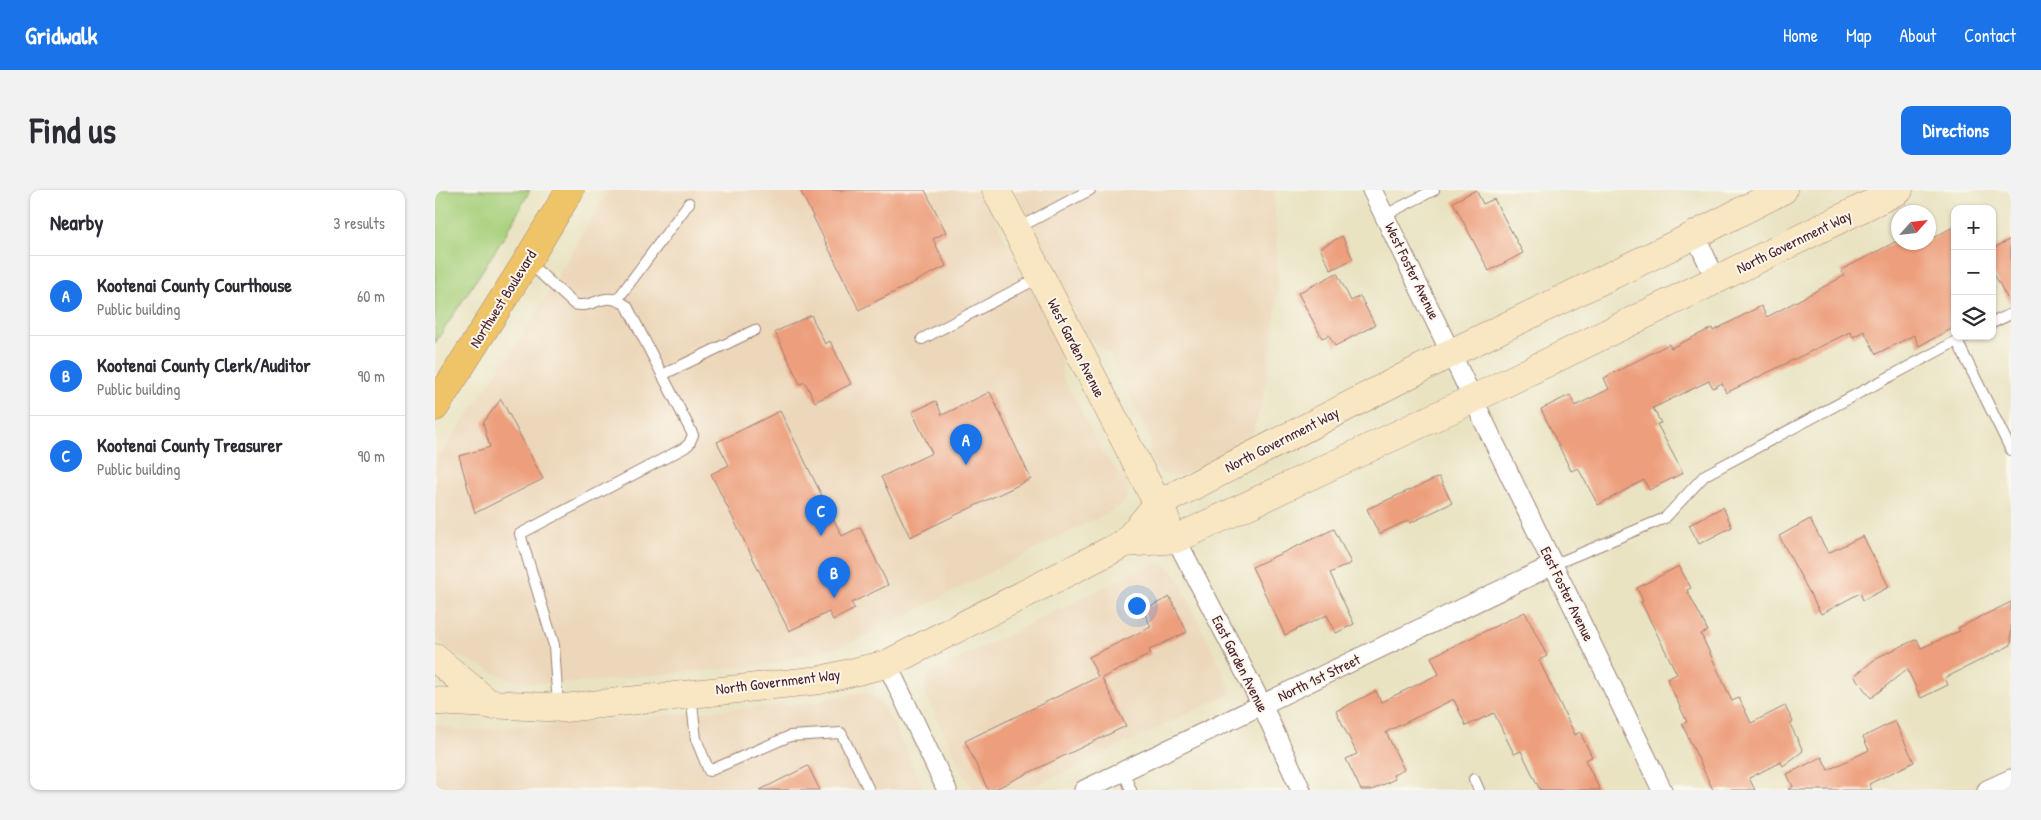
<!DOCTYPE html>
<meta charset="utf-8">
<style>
:root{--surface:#fff;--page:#f2f2f3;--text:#2b2b33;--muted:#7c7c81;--line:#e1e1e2;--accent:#1a73e8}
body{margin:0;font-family:"Patrick Hand",sans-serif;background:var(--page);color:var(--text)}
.controls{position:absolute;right:15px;top:15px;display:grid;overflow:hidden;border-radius:10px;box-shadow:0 1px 4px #0004}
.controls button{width:45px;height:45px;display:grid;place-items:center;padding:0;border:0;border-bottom:1px solid var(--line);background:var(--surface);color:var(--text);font:25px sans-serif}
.compass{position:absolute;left:1456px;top:15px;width:45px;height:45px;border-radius:50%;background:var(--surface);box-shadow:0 1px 4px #0004;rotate:63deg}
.you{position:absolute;left:701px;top:415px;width:18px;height:18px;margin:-12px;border:4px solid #fff;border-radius:50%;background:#1a73e8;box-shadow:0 0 0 8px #1a73e833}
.badge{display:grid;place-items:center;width:32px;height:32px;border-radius:50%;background:var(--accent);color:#fff;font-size:16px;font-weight:700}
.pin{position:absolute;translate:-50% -41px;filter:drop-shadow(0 1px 2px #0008)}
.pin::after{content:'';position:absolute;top:26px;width:18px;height:15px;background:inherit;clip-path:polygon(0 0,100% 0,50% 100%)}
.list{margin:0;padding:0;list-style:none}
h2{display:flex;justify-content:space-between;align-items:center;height:65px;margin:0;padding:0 20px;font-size:21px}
h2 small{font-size:16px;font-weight:400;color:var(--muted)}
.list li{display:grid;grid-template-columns:32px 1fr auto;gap:15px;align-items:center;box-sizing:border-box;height:80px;padding:0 20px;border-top:1px solid var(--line)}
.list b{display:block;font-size:19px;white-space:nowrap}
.list p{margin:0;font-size:16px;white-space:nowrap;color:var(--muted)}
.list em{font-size:16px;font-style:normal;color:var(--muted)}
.icon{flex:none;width:28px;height:28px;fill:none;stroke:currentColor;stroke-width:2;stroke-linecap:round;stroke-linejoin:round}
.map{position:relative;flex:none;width:1576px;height:600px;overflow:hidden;border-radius:10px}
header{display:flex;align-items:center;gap:30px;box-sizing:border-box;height:70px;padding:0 25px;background:var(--accent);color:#fff}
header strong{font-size:24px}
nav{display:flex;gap:28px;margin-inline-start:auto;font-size:18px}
.intro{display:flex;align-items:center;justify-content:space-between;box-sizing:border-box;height:120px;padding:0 30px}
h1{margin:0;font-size:35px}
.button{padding:12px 22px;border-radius:10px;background:var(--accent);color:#fff;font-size:18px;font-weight:700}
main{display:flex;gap:30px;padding:0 30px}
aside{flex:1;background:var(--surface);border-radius:10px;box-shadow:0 1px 4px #0004}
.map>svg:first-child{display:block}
.built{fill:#ecd7ba}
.green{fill:#a7d07b;stroke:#787853}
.building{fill:#ed9e7b}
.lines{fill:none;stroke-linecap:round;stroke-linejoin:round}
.lane-casing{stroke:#9a8176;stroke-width:12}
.street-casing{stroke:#9a8176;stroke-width:21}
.secondary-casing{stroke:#9a8176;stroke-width:29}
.primary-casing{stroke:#9a8176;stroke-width:29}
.lane{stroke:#fff;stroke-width:10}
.street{stroke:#fff;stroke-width:19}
.secondary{stroke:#f9e7c3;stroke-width:28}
.primary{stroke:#efc469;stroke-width:28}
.labels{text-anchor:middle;stroke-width:4;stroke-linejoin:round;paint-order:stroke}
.street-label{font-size:15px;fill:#4a1f2b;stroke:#fbf7ec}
</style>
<header>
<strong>Gridwalk</strong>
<nav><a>Home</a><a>Map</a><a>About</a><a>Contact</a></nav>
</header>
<div class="intro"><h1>Find us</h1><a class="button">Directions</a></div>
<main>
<aside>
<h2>Nearby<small>3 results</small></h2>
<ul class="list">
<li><span class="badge">A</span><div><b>Kootenai County Courthouse</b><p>Public building</p></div><em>60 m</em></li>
<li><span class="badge">B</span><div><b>Kootenai County Clerk/Auditor</b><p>Public building</p></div><em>90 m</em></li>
<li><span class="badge">C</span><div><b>Kootenai County Treasurer</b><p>Public building</p></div><em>90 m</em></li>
</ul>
</aside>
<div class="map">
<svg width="1576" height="600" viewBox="0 0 1576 600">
<rect width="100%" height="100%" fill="#fbf7ec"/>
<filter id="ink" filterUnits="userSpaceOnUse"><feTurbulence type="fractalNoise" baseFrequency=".02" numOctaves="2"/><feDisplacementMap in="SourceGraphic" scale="10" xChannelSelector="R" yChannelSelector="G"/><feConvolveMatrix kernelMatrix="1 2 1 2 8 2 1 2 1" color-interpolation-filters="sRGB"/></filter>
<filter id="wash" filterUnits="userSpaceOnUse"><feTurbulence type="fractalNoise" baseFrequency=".0096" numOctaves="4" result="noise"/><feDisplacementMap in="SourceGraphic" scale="20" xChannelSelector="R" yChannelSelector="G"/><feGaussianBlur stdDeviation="1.12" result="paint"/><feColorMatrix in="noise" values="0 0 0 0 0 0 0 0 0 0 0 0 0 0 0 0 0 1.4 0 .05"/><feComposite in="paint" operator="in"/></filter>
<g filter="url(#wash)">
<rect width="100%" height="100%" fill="#e9e3c2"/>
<g class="built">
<polygon points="174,0 540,0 549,8 624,153 628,188 669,266 693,293 694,298 691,310 687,315 427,448 395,459 357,469 325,475 140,493 97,493 71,488 22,465 0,448 0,273 90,141"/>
<polygon points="580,0 839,0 843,93 837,154 828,208 816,248 747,285 738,287 727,283 718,274 714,262 715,251 713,242 675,165 650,142"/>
<polygon points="719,374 727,374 736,379 743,388 796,500 794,504 591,600 537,600 491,506 489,499 494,484 712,376"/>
<polygon points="427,502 436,504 444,510 451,520 489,600 0,600 0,534 24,541 137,533 376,513"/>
</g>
<polygon class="green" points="0,0 95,0 71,44 0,153"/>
<g id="blocks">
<g class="building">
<polygon points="365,0 490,0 511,42 498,49 511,76 424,120"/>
<polygon points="1041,0 1048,14 1059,9 1088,63 1054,81 1018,12"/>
<polygon points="1520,36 1520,137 1484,156 1479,145 1441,164 1429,141 1418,147 1415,142 1291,203 1287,193 1278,198 1274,191 1218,218 1226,233 1222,234 1248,283 1214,300 1209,290 1163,315 1143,278 1136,281 1106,219 1135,205 1140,216 1174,199 1169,188 1234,154 1236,158 1277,138 1278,141 1326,116 1332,127 1409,86 1406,80 1460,52 1494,52 1494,50"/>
<polygon points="907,46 918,69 896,80 885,58"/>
<polygon points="1576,49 1576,115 1557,80 1557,59"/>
<polygon points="902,83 916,111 925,106 940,135 900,156 894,145 887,148 863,103"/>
<polygon points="376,125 390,154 395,151 416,194 380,212 370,192 365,194 340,142"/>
<polygon points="555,202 596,289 475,347 446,287 497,263 477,222 501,211 507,225"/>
<polygon points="66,209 108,289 40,323 24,266 55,257 48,233"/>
<polygon points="345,221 407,346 425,337 453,395 416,413 420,419 398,430 394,422 354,441 276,284 294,275 282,252"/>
<polygon points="1004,287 1017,313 975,333 974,330 944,344 932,319"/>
<polygon points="1288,317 1297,337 1264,354 1254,335"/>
<polygon points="1375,329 1393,363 1428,346 1454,397 1428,410 1425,403 1386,424 1344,346"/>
<polygon points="899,339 916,373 895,383 919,434 901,443 892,425 850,445 817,377"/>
<polygon points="1244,376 1256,398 1252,400 1273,441 1266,444 1297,511 1304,508 1316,533 1350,516 1358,532 1355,534 1368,561 1348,576 1346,572 1314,588 1320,600 1278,600 1247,534 1252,532 1232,489 1242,484 1206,412 1208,411 1202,398"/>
<polygon points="735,407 752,442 714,460 716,464 667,488 691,536 558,600 553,600 530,551 663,487 654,467 716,437 708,420"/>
<polygon points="1576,412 1576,455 1510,488 1513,495 1486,508 1472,479 1436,508 1419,486 1443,467 1482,449 1486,458 1525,441 1523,438"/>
<polygon points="1090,422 1112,466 1104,470 1140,545 1145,542 1157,567 1150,570 1165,600 1105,600 1086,561 1079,564 1059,523 1031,536 1019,510 1017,510 951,542 969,580 958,585 960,589 937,600 926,600 911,569 922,564 901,521 941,501 946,512 1004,484 996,467"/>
<polygon points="1460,531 1479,572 1434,594 1437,600 1353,600 1358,597 1352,584 1387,567 1393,580 1434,560 1428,547"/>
<polygon points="373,576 385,600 325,600"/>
</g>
</g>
</g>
<g filter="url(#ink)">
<use href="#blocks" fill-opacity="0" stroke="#9a8176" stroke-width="1"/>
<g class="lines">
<defs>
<g id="lane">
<polyline points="950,25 999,0"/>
<polyline points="583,38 655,0"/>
<path d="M93,72L139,114C160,120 168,98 192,116L258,245L254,254L249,258L85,344L119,455L123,517"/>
<polyline points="182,110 254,13"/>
<polyline points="1557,133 1576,124"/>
<polyline points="487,149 605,87"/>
<polyline points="1522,151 1576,260"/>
<polyline points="227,185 320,140"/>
<polyline points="1118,375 1230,328 1270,285 1531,146"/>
<polyline points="256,505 261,549 274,581 355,546 406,543 434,600"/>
<polyline points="688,581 696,600"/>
<polyline points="1039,589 1044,600"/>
</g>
<g id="street">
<polyline points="937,0 1227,600"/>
<polyline points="1260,45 1281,90"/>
<polyline points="741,349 827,515 866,600"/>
<polyline points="452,474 512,600"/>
<polyline points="649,600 1118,375"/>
<polyline points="1552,600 1576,589"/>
</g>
<g id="secondary">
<polyline points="561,0 731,330"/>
<polyline points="690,353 723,314 1016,163 1260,45 1348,0"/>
<polyline points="0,468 56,515"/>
<polyline points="0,511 129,518 385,490 452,474 690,353 741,349 1038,209 1464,0"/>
</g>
<polyline id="primary" points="0,217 92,71 135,0"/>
</defs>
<use href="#lane" class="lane-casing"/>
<use href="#street" class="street-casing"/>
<use href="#secondary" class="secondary-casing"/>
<use href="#primary" class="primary-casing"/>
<use href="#lane" class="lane"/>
<use href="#street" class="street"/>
<use href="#secondary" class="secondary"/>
<use href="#primary" class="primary"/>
</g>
</g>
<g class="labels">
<g class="street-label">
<text transform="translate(1359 52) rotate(-26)" y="5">North Government Way</text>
<text transform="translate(977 81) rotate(64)" y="5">West Foster Avenue</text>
<text transform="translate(68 109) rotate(-58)" y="5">Northwest Boulevard</text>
<text transform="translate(641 158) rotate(63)" y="5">West Garden Avenue</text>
<text transform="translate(847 250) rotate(-27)" y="5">North Government Way</text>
<text transform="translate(1132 404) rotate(64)" y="5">East Foster Avenue</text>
<text transform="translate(805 474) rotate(63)" y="5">East Garden Avenue</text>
<text transform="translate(884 488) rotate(-26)" y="5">North 1st Street</text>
<text transform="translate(343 492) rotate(-7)" y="5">North Government Way</text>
</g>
</g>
</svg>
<div class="controls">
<button>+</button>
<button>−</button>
<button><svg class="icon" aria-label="layers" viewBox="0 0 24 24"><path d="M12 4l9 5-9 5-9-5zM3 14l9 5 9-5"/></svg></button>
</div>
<svg class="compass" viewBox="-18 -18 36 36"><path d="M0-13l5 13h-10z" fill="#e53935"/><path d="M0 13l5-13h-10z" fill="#7c7c81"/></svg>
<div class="you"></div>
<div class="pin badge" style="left:531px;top:275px">A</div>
<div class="pin badge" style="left:399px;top:408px">B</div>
<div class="pin badge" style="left:386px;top:346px">C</div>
</div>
</main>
